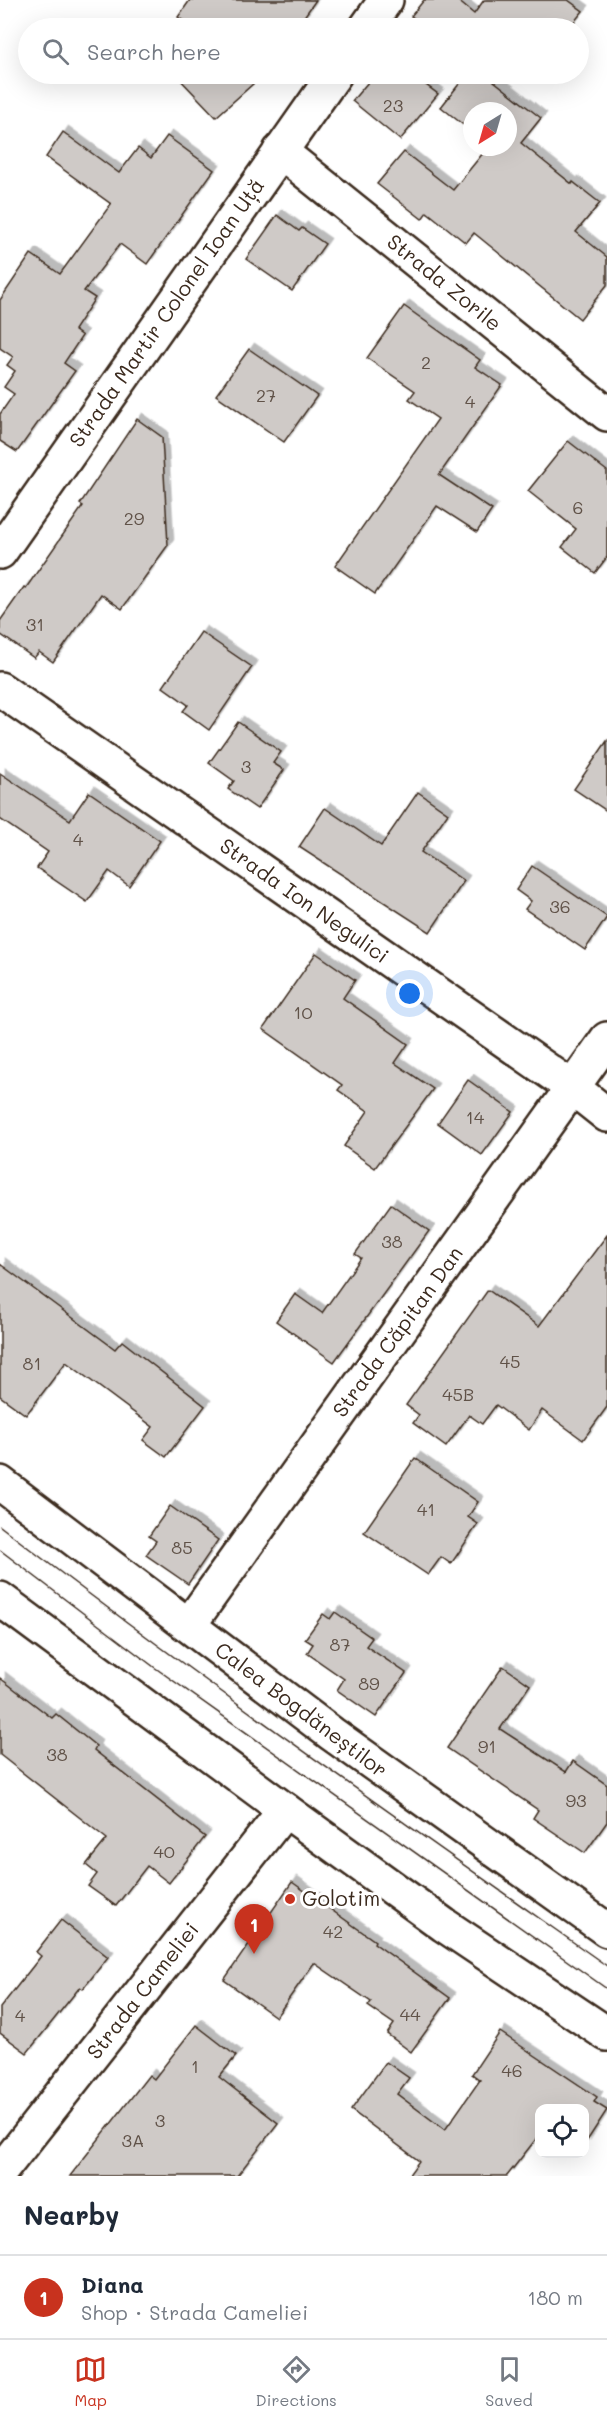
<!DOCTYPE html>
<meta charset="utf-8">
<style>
:root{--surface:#fff;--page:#f2f2f3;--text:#1f2937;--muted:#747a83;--line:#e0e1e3;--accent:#c8321e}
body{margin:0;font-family:Mali,sans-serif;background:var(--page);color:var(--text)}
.controls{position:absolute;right:18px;bottom:18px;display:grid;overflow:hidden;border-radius:12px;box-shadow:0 6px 24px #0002}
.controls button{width:54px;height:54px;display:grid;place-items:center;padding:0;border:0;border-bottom:2px solid var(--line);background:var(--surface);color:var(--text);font:30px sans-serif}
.compass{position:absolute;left:463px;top:102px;width:54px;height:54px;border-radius:50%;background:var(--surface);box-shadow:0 6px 24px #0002;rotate:217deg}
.you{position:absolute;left:410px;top:994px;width:21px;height:21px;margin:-15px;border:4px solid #fff;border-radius:50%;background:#1a73e8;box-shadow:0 0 0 9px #1a73e833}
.badge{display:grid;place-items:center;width:39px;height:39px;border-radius:50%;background:var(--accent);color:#fff;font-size:20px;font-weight:700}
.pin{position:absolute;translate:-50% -50px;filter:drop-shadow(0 2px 3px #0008)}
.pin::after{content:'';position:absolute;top:32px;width:21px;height:18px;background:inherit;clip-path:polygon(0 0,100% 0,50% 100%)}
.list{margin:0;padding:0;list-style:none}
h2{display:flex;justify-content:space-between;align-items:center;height:78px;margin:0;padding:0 24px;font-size:26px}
h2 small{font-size:20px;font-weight:400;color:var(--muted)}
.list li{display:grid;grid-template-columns:39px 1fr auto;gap:18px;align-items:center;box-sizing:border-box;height:84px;padding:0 24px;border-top:2px solid var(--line)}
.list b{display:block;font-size:22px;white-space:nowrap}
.list p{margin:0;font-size:20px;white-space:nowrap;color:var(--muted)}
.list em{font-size:20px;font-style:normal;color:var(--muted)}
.icon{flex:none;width:33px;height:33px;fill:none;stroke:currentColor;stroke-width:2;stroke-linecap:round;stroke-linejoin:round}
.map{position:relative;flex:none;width:607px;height:2176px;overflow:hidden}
.search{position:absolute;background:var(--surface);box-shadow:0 6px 24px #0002;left:18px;right:18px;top:18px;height:66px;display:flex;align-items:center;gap:15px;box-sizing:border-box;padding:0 21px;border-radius:33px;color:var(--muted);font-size:22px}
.sheet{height:162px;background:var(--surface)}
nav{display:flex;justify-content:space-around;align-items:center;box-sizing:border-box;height:84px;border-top:2px solid var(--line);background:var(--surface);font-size:16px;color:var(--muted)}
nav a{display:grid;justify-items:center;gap:3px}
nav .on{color:var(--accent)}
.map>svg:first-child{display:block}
.building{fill:#cfcac7;stroke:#3b2a1e;stroke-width:1.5;filter:url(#shadow)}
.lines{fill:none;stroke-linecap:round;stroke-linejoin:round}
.minor-casing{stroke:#3b2a1e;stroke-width:38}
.secondary-casing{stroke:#3b2a1e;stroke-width:38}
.minor{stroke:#fff;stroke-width:33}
.secondary{stroke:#fff;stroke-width:33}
.tram{stroke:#3b2a1e;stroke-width:1.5}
.poi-dot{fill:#c8321e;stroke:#fff;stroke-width:2}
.labels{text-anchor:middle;stroke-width:6;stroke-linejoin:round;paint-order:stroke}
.number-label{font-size:18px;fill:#605248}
.street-label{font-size:21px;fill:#3b2a1e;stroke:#fff}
.poi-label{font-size:21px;fill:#3b2a1e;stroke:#fff;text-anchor:start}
</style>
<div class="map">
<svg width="607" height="2176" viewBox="0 0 607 2176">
<defs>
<filter id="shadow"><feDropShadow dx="5.5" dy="-5.5" stdDeviation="0" flood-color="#0004"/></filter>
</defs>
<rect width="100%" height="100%" fill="#fff"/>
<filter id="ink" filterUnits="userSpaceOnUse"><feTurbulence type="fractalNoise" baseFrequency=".0167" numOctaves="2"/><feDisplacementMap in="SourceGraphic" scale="12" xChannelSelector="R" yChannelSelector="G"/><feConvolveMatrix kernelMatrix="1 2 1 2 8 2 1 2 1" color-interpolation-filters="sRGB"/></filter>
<g filter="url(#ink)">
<g class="building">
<polygon points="190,0 316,0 296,28 194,28 178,17"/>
<polygon points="424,0 457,0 474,14 484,0 568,0 583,11 569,28 428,28 411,16"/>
<polygon points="175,74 264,74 216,117"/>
<polygon points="375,74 411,74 438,94 400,140 352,101"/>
<polygon points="467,74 485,74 541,118 521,143 572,184 573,182 600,203 576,232 607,257 607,285 580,319 474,233 466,243 427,212 422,219 377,184 404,152 453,190 488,147 508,147 508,111 472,111 472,132 441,107"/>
<polygon points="63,132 119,173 138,148 151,158 167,136 214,170 147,264 120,244 84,291 95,298 74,330 82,336 64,363 75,371 17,452 0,441 0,414 14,394 4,387 15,371 7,365 13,357 0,348 0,300 31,254 60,274 111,204 46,157"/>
<polygon points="277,215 299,231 302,228 325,244 292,291 246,259"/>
<polygon points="404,306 480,360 475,367 502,385 439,475 492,510 477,532 437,506 375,594 335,566 438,419 409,399 415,391 367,358"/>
<polygon points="249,349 317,396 284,442 216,395"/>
<polygon points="137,419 162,437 168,545 122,609 101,594 53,662 39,652 34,658 0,634 0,621 24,587 26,588 83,506 80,504"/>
<polygon points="568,441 607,471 607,557 595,573 562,547 576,529 528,491"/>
<polygon points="201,632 252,667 209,730 183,711 188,705 163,687"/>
<polygon points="238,722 281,752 273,763 284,770 257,809 228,789 234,781 209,763"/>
<polygon points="607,741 607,811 574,789"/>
<polygon points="0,773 70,820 89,792 160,841 129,886 109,871 87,902 37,868 48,852 0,819"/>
<polygon points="418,792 448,813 421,852 464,881 430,932 299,847 325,808 381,846"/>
<polygon points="532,866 607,917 585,950 525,909 531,901 516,890"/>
<polygon points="316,953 355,980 343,998 408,1044 395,1063 433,1089 375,1168 344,1146 368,1111 338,1090 342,1085 263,1029"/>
<polygon points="468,1080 513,1112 482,1155 438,1123"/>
<polygon points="391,1204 429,1231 334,1362 276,1321 295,1294 322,1313 361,1258 355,1254"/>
<polygon points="607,1235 607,1407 583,1440 542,1410 529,1430 496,1405 482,1424 469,1415 446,1447 413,1423 419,1415 406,1405 488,1290 539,1326"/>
<polygon points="0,1264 115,1349 122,1341 205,1406 166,1457 143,1440 153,1427 66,1362 26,1415 0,1396"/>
<polygon points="415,1458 478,1502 468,1517 478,1524 451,1564 441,1557 428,1575 364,1532"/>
<polygon points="170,1506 218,1540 188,1584 146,1555 156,1541 149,1536"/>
<polygon points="335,1612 372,1638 366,1646 406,1673 376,1717 337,1690 344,1679 307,1653 313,1644 305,1639 323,1614 330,1619"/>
<polygon points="503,1666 530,1685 500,1729 566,1772 573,1761 607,1785 607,1822 585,1853 533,1818 538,1810 447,1748"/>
<polygon points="0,1678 52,1718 56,1714 96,1746 94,1750 205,1837 169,1883 147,1866 116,1906 88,1886 97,1874 86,1865 107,1839 0,1755"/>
<polygon points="292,1882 375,1941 374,1943 450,1998 411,2052 387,2034 394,2024 368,2006 371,2002 314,1963 276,2017 224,1980"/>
<polygon points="61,1920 108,1957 83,1989 80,1987 27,2053 0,2033 0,2008 41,1956 36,1952"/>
<polygon points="196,2025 236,2056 219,2077 278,2123 237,2176 70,2176 149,2075 154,2079"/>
<polygon points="500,2032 597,2097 594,2102 607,2110 585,2144 585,2109 540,2109 540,2134 507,2176 408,2176 419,2161 351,2110 386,2062 409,2078 397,2094 445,2130 480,2080 472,2074"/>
</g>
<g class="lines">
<defs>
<g id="minor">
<polyline points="366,28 386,0"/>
<polyline points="280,151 607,414"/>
<polyline points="0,552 335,74"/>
<polyline points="0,689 573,1088 607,1115"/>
<polyline points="189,1625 607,1039"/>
<polyline points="0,2172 285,1810"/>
</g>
<g id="secondary">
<polyline points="0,1483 332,1734 607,1930"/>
<polyline points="0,1599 285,1810 444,1925 607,2034"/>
</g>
</defs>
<use href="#minor" class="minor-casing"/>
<use href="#secondary" class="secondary-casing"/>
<use href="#minor" class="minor"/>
<use href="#secondary" class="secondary"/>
<g class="tram">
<path d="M0,1526C198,1679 403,1822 607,1966"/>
<polyline points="0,1550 154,1667 607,1989"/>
</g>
</g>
</g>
<circle class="poi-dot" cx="290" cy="1899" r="6"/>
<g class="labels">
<g class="number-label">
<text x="393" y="112">23</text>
<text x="426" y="369">2</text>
<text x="266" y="402">27</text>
<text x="470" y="408">4</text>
<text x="578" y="514">6</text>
<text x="134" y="525">29</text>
<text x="35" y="631">31</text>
<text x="246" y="773">3</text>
<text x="78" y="846">4</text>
<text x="560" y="913">36</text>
<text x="303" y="1019">10</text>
<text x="475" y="1124">14</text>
<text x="392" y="1248">38</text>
<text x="510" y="1368">45</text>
<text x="32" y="1370">81</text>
<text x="458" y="1401">45B</text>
<text x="426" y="1516">41</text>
<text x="182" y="1554">85</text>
<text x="340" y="1651">87</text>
<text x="369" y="1690">89</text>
<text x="487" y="1753">91</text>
<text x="57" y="1761">38</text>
<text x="576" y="1807">93</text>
<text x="164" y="1858">40</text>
<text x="333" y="1938">42</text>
<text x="410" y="2021">44</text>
<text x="20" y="2022">4</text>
<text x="195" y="2073">1</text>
<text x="512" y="2077">46</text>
<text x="160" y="2127">3</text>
<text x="133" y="2147">3A</text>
</g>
<g class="street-label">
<text transform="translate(444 283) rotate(39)" y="7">Strada Zorile</text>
<text transform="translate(167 313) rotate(-55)" y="7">Strada Martir Colonel Ioan Uță</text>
<text transform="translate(304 901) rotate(35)" y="7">Strada Ion Negulici</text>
<text transform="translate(398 1332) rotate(-54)" y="7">Strada Căpitan Dan</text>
<text transform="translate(301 1710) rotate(37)" y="7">Calea Bogdăneștilor</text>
<text transform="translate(143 1991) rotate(-52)" y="7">Strada Cameliei</text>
</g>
<g class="poi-label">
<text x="302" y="1906">Golotim</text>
</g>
</g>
</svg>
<div class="controls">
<button><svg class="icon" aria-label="locate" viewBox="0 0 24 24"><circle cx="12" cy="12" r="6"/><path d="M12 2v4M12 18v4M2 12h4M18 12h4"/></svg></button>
</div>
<svg class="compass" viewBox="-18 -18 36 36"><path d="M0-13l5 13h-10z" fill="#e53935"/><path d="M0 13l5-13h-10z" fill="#747a83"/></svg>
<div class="you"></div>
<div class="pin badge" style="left:254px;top:1954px">1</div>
<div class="search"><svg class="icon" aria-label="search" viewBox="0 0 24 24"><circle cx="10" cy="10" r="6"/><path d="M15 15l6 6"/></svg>Search here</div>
</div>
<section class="sheet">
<h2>Nearby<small></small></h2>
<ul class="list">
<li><span class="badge">1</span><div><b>Diana</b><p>Shop · Strada Cameliei</p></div><em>180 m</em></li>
</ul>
</section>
<nav>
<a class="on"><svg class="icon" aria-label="map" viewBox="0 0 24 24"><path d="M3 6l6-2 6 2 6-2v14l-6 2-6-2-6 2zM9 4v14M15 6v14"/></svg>Map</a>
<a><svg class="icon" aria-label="directions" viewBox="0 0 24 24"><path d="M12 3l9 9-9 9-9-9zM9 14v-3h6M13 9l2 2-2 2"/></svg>Directions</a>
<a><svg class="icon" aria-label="saved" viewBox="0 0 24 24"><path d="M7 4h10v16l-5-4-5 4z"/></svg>Saved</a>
</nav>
